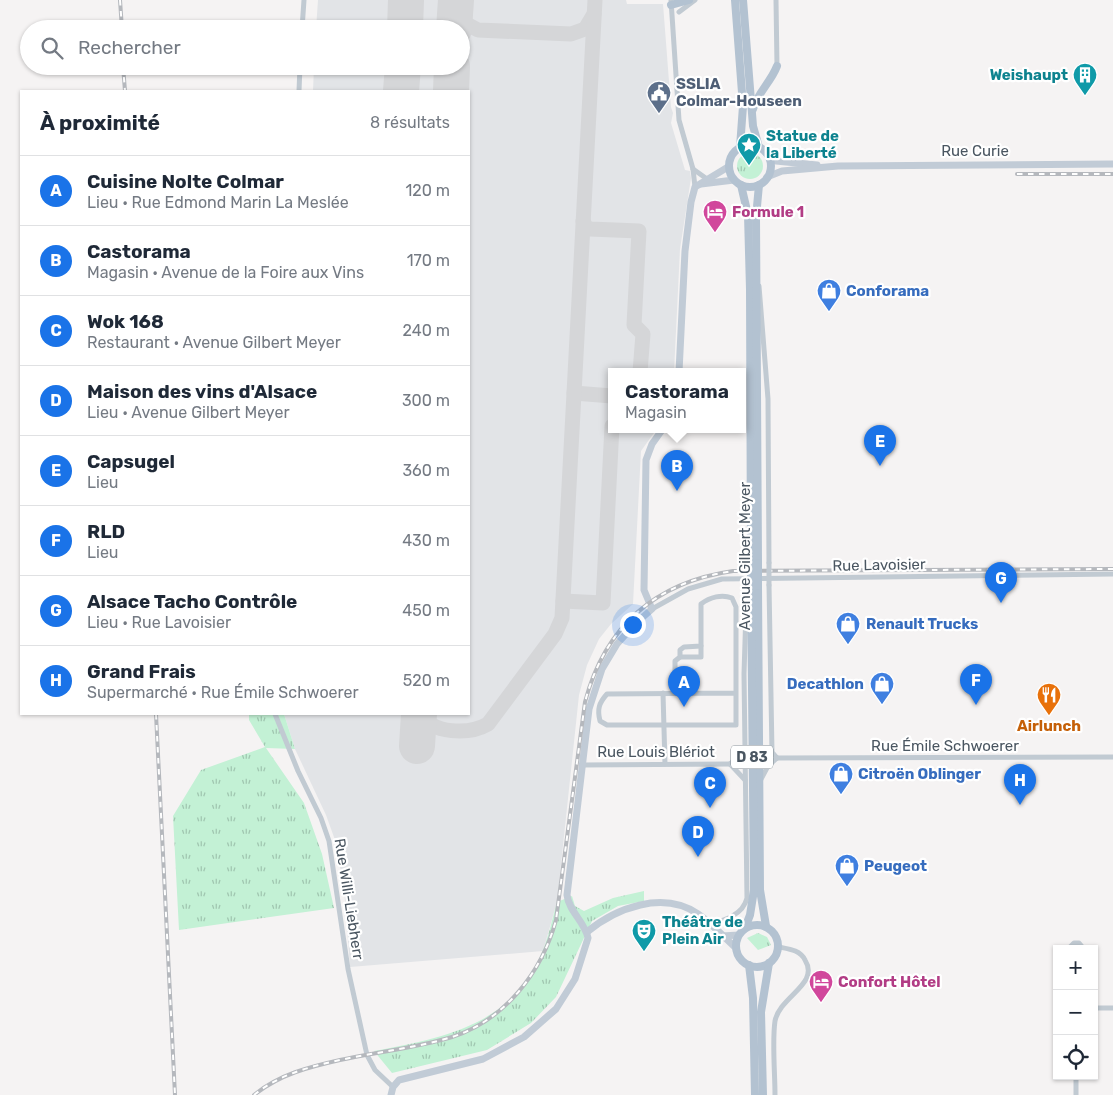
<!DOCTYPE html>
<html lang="fr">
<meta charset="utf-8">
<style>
:root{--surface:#fff;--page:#f6f6f7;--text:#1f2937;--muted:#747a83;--line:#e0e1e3;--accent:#1a73e8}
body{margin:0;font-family:Rubik,sans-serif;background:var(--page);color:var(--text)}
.controls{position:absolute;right:15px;bottom:15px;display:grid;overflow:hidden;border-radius:0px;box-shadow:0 1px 4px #0004}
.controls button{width:45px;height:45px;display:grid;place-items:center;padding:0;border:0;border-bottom:1px solid var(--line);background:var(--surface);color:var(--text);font:25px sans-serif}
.you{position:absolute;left:632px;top:624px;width:18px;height:18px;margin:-12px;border:4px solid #fff;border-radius:50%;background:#1a73e8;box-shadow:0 0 0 8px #1a73e833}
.badge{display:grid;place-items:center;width:32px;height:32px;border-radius:50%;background:var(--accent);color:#fff;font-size:16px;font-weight:700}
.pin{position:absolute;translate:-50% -41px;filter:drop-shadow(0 1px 2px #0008)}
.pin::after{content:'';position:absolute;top:26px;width:18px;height:15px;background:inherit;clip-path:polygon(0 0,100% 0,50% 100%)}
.popup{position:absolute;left:608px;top:368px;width:138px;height:65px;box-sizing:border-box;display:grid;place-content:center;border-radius:0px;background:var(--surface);filter:drop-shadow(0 1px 4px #0005);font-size:16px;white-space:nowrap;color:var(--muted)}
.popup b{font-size:19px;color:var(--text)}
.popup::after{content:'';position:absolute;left:50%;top:100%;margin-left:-10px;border:10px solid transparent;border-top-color:var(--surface)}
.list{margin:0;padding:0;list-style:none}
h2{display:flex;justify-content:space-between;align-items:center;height:65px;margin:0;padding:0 20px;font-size:21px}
h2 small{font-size:16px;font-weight:400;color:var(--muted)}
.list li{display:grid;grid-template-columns:32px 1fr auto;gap:15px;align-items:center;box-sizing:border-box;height:70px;padding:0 20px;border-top:1px solid var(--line)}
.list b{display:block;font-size:19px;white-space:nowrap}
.list p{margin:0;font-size:16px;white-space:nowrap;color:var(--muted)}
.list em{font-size:16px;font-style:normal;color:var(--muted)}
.icon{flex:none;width:28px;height:28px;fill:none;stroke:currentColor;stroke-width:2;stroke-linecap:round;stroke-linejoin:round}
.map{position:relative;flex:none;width:1113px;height:1095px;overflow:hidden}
.search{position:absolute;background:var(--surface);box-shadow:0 1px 4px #0004;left:20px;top:20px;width:450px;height:55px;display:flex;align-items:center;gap:12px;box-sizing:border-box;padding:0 18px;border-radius:28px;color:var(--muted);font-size:19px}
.panel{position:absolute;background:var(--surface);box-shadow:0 1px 4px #0004;left:20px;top:90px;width:450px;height:625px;border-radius:0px}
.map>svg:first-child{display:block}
.airport{fill:#e2e4e7}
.grass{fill:url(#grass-tufts)}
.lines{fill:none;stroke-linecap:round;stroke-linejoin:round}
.taxiway{stroke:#d5d6d8;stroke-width:15}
.runway{stroke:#d5d6d8;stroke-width:36}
.street{stroke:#c1cad2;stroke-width:5}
.secondary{stroke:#c1cbd6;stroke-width:7}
.primary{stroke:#b3c2d1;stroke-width:8}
.rail-casing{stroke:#b5b8bd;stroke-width:4}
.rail{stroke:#fff;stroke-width:2;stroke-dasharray:5.5;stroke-linecap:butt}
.street-bridge{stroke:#c1cad2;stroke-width:5}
.primary-bridge{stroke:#b3c2d1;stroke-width:8}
.labels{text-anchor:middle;stroke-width:4.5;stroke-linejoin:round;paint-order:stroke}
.shield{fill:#fff;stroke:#808990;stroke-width:1}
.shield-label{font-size:14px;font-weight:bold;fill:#4a5661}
.culture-label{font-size:15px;font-weight:bold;fill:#0d838f;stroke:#fff;text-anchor:start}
.service-label{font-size:15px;font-weight:bold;fill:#4e5e75;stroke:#fff;text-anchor:start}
.street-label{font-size:15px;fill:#4a5661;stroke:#fff}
.hotel-label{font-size:15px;font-weight:bold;fill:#b23c85;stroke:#fff;text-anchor:start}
.shop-label{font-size:15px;font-weight:bold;fill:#366cbe;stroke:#fff;text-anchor:start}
.food-label{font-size:15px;font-weight:bold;fill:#c56008;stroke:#fff}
</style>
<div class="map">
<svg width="1113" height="1095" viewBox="0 0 1113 1095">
<defs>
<pattern id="grass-tufts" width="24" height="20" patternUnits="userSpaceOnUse" patternTransform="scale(1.25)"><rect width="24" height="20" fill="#c3f1d5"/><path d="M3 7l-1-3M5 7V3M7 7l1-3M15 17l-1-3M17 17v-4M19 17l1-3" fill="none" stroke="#a0c6b0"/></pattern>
</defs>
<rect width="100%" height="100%" fill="#f5f3f3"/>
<polygon class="airport" points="318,0 626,0 627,4 663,4 671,107 673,113 671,123 685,170 690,171 691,178 680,249 674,372 612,372 612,430 656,430 641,451 633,604 611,624 599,639 587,665 579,695 557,902 543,951 350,967 344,888 335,840 326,815 295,749 284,714 469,714 469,91 313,91 314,66 461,66 461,29 316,29"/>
<g class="grass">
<circle cx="750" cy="166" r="13"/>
<polygon points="249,714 284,714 295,749 266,748 304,803 322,854 334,908 179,930 173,816 201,770 265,747 249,720"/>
<path d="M644,891V901L618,906L592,921L556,997L531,1023L487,1050L392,1073L374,1051C439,1039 510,1026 540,957C548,940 552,920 557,902L572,896L575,906L584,911L613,898Z"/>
<polygon points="758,933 767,937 771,945 758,950 747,938"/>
</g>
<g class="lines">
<g class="taxiway">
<polyline points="455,4 463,22 478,30 571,34 585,29 594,14"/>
<polyline points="583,221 586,227 590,229 639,231 634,325 643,334 640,372"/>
<polyline points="574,393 612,396"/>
<polyline points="563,601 603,603 612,426"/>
<path d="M421,714C432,734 469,735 488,724L555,634L562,618L595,0"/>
</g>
<g class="runway">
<polyline points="405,29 406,0"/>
<polyline points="454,29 456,0"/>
<polyline points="401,91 403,66"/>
<polyline points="451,91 452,66"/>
<polyline points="417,746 419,714"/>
</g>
<g class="street">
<polyline points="671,0 679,120 693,169 695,187"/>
<polyline points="776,0 777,66"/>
<polyline points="679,12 695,0"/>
<polyline points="302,29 304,0"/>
<polyline points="299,91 300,66"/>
<polyline points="693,169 707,179"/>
<polyline points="759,286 768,399 769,563"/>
<polyline points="769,585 772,752 777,758"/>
<polyline points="652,609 688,589 722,579 1113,574"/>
<polyline points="680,657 701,657 701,646"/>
<polyline points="663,693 665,764"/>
<path d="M675,693V661L680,657V650L684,647L701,646V604C710,597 722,594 732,598L736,607V725H607L600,721C597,709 599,703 607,694L736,693"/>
<polyline points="275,714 298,771 321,818 329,841 348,969 367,1055 375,1070 393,1087"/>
<polyline points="777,758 1113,757"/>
<polyline points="730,764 745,780"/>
<polyline points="730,764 745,750"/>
<polyline points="582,765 730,764"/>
<polyline points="760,781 768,766 777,758"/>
<path d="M710,924C725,920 743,915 747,898L744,674L746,610L749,596"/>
<polyline points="1068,949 1074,943 1079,943 1084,949"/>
<polyline points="1094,1008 1113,1008"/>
<polyline points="1076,1076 1076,1095"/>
<path d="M775,1095C775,1073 772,1041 775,1021C780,996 820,984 805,960C800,950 789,949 779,947"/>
</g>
<g class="secondary">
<polyline points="765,152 776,161 817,165"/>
<polyline points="767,177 782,171 838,166 1113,164"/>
<polyline points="701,184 734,180"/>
<polyline points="679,372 685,251 691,202 695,187 728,167"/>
<path d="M587,932C616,908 663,890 698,914C710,922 725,938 736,948"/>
<polyline points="722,936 739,935"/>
<path d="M391,1095L393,1087L399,1080L483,1059L524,1037L556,1009L575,979L588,938C585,922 569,912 567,895L589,709L602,669L617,644L635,624L652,609L644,590L646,460L652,444L662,430"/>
</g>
<g class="primary">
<polyline points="735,0 743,106 740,147"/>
<polyline points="743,0 753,126 759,147"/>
<polyline points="671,5 689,0"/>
<path d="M753,109C758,92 771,82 777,66"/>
<circle cx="750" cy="166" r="21"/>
<polyline points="741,185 748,215 750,289 751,563"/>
<polyline points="758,563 756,217 759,185"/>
<polyline points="758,586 760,890 766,926"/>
<circle cx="757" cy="946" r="21"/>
<polyline points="745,928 750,915 754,890 751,586"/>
<polyline points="749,965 753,998 755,1095"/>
<polyline points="763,1095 761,1012 769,963"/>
</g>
<defs>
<g id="rail">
<polyline points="120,0 122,29"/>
<polyline points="123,66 125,91"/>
<polyline points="1017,174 1113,174"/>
<polyline points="156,714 175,1095"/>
<path d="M254,1095C280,1074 309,1067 340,1060C377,1052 416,1048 452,1037C505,1020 542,972 556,920L585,702C605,626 656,582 733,571L1113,569"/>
</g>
</defs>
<use href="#rail" class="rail-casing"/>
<use href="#rail" class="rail"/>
<polyline class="street-bridge" points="769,563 769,585"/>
<g class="primary-bridge">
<polyline points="758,563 758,586"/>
<polyline points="751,586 751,563"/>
</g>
</g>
<defs>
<symbol id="building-pin" viewBox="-11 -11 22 30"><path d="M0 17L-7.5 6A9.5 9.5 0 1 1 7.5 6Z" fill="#0f9aa8" stroke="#fff"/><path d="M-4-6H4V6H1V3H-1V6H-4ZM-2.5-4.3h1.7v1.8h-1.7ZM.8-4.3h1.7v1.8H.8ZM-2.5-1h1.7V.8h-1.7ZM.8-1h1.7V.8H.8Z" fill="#fff"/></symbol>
<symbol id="civic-pin" viewBox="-11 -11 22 30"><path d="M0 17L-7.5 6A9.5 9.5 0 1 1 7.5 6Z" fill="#5c6f8a" stroke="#fff"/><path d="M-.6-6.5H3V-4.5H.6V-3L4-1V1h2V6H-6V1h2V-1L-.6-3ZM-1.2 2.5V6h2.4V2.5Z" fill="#fff"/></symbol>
<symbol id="sight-pin" viewBox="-11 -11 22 30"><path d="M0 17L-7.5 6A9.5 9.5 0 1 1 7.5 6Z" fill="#0f9aa8" stroke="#fff"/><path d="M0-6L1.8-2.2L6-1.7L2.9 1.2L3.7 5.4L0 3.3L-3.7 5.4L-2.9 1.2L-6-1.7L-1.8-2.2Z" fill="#fff"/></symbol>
<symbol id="hotel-pin" viewBox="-11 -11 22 30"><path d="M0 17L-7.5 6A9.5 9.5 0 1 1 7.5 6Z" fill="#d1479c" stroke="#fff"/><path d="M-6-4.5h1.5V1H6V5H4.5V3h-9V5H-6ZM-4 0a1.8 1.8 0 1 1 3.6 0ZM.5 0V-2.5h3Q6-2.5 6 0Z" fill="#fff"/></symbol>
<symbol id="shop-pin" viewBox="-11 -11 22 30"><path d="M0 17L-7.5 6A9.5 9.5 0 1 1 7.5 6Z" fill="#3f7fe0" stroke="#fff"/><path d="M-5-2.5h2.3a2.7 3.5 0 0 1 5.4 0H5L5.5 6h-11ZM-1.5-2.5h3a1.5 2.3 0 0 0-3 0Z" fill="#fff"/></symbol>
<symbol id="restaurant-pin" viewBox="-11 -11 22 30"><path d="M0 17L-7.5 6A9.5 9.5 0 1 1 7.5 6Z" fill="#e8710a" stroke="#fff"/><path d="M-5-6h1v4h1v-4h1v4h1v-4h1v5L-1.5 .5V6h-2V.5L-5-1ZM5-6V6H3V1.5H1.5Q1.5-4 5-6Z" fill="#fff"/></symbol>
<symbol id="theatre-pin" viewBox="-11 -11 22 30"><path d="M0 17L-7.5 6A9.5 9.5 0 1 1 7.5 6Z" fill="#0f9aa8" stroke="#fff"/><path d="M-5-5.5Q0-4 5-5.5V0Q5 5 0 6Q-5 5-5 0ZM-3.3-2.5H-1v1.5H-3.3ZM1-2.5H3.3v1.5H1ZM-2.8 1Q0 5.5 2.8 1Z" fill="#fff"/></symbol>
</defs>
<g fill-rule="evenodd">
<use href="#building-pin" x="1071" y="61" width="28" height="38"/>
<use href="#civic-pin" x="645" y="79" width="28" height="38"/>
<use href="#sight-pin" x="735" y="131" width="28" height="38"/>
<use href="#hotel-pin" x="701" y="198" width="28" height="38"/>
<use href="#shop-pin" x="815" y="277" width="28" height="38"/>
<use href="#shop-pin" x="834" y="610" width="28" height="38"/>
<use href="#shop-pin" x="868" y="670" width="28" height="38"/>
<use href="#restaurant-pin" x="1035" y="681" width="28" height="38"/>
<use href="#shop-pin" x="827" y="760" width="28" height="38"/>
<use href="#shop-pin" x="833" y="852" width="28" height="38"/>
<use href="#theatre-pin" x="630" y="917" width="28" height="38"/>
<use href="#hotel-pin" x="807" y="968" width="28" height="38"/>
</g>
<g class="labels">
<rect class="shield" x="731" y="745.5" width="42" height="23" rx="4"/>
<g class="shield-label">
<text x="752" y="762">D 83</text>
</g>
<g class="culture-label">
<text x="1068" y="80" text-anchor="end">Weishaupt</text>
<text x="766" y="141">Statue de<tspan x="766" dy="17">la Liberté</tspan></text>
<text x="662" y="927">Théâtre de<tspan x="662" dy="17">Plein Air</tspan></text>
</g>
<g class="service-label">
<text x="676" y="89">SSLIA<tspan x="676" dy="17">Colmar-Houseen</tspan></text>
</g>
<g class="street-label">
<text x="975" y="156">Rue Curie</text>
<text transform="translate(745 556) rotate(-90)" y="5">Avenue Gilbert Meyer</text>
<text transform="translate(879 565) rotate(-1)" y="5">Rue Lavoisier</text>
<text x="945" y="751">Rue Émile Schwoerer</text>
<text x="656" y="757">Rue Louis Blériot</text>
<text transform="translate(349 899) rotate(81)" y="5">Rue Willi-Liebherr</text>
</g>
<g class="hotel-label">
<text x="732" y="217">Formule 1</text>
<text x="838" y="987">Confort Hôtel</text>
</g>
<g class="shop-label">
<text x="846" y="296">Conforama</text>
<text x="866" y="629">Renault Trucks</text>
<text x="864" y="689" text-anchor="end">Decathlon</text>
<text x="858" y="779">Citroën Oblinger</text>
<text x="864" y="871">Peugeot</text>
</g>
<g class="food-label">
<text x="1049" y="731">Airlunch</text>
</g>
</g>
</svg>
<div class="controls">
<button>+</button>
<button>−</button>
<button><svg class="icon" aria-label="locate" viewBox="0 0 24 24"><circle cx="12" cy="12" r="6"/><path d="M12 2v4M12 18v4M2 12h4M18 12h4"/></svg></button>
</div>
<div class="you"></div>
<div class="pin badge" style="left:684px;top:707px">A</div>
<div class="pin badge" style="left:677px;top:491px">B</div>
<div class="popup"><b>Castorama</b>Magasin</div>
<div class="pin badge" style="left:710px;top:808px">C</div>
<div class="pin badge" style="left:698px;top:857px">D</div>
<div class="pin badge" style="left:880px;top:466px">E</div>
<div class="pin badge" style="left:976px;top:705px">F</div>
<div class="pin badge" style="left:1001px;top:603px">G</div>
<div class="pin badge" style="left:1020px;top:805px">H</div>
<div class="search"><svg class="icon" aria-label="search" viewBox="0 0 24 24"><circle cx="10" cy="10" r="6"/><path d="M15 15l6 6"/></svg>Rechercher</div>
<section class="panel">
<h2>À proximité<small>8 résultats</small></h2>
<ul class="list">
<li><span class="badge">A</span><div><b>Cuisine Nolte Colmar</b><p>Lieu · Rue Edmond Marin La Meslée</p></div><em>120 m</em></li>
<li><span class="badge">B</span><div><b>Castorama</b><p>Magasin · Avenue de la Foire aux Vins</p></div><em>170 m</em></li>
<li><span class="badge">C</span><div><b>Wok 168</b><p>Restaurant · Avenue Gilbert Meyer</p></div><em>240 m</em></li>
<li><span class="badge">D</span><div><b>Maison des vins d'Alsace</b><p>Lieu · Avenue Gilbert Meyer</p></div><em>300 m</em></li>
<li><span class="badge">E</span><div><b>Capsugel</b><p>Lieu</p></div><em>360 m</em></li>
<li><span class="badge">F</span><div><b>RLD</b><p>Lieu</p></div><em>430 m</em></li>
<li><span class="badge">G</span><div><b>Alsace Tacho Contrôle</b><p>Lieu · Rue Lavoisier</p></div><em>450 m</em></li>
<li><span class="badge">H</span><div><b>Grand Frais</b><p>Supermarché · Rue Émile Schwoerer</p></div><em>520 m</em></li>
</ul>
</section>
</div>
